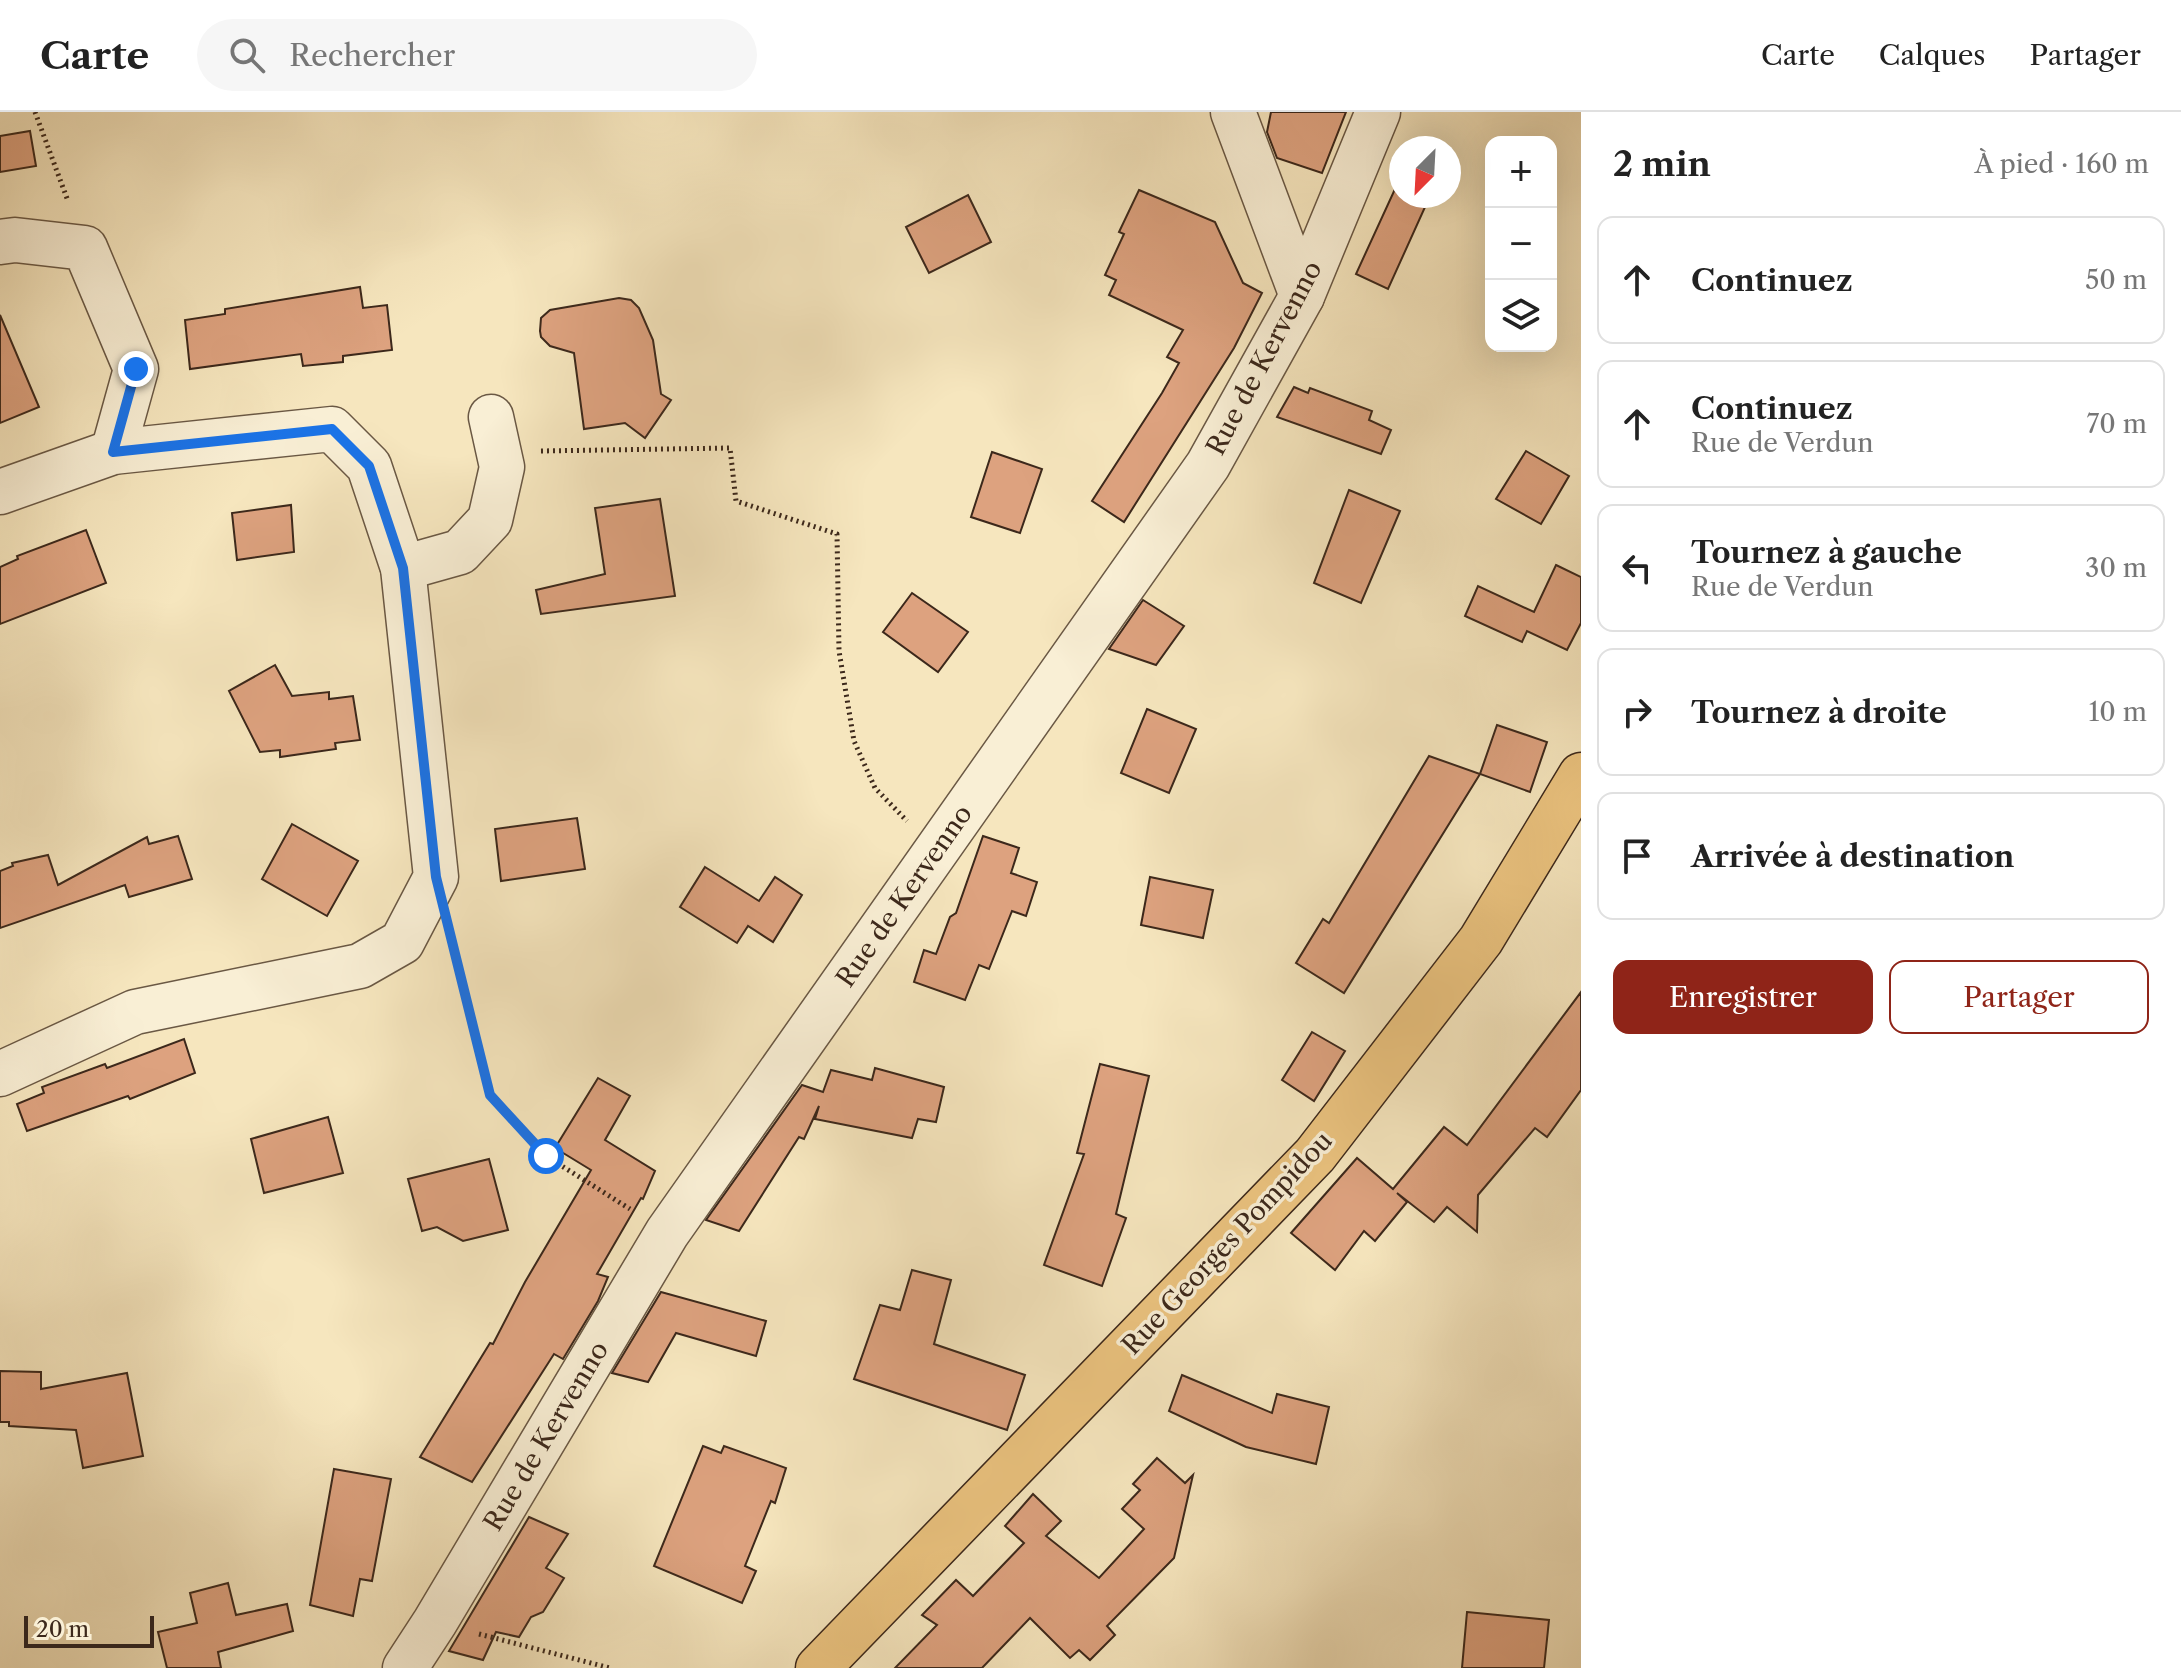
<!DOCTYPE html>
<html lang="fr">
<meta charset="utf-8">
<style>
:root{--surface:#fff;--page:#f6f6f6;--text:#222;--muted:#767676;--line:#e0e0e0;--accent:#8f2418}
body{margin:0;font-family:"Libre Caslon Text",serif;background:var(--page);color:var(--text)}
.controls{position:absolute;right:24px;top:24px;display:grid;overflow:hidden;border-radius:16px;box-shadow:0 8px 32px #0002}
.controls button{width:72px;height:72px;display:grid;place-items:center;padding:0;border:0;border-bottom:2px solid var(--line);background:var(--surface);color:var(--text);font:40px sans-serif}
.compass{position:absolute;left:1389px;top:24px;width:72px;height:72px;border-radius:50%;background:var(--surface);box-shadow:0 8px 32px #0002;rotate:204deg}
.scale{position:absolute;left:24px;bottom:20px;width:130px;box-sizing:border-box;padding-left:8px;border:4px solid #3c281b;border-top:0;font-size:22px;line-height:28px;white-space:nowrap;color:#3c281b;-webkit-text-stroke:6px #f9efd5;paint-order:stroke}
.stop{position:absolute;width:24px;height:24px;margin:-18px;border:6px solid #1a73e8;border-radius:50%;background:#fff}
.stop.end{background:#1a73e8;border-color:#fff;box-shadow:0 2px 8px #0008}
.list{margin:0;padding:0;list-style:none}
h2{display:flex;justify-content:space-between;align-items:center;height:104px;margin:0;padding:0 32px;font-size:34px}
h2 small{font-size:26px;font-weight:400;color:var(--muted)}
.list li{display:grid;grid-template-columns:52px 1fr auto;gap:24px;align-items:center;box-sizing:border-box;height:128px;margin:0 16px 16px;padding:0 16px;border:2px solid var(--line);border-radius:16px}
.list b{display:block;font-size:30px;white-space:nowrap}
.list p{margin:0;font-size:26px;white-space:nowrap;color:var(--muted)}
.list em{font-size:26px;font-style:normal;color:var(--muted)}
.actions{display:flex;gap:16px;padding:24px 32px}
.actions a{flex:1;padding:18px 0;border:2px solid var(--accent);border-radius:16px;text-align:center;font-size:28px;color:var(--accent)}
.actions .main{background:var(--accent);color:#fff}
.icon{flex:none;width:44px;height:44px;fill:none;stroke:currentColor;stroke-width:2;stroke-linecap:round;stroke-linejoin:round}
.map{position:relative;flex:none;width:1581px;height:1556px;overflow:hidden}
header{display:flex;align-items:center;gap:48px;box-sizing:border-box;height:112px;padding:0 40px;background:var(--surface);border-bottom:2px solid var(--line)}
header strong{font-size:38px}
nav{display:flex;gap:44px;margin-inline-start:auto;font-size:28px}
.search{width:560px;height:72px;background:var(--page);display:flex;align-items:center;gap:20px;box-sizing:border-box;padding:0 28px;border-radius:44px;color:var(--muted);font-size:30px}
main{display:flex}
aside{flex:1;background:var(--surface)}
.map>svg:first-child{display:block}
.building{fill:#dda27f;stroke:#3c281b;stroke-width:2}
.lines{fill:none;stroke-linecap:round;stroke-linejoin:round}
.minor-casing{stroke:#6a5844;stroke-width:47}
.major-casing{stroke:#3c281b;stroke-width:47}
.path{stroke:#3c281b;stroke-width:5;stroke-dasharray:2 4;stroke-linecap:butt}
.minor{stroke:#f9efd5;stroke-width:44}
.major{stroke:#ebc37f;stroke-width:44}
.route{stroke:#1a73e8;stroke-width:10}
.labels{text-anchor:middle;stroke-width:7;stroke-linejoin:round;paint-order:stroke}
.street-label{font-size:26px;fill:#3c281b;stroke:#f9efd5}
</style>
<header>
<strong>Carte</strong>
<div class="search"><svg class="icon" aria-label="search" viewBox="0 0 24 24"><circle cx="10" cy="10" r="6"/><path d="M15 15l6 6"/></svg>Rechercher</div>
<nav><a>Carte</a><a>Calques</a><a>Partager</a></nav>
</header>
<main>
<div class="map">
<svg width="1581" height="1556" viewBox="0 0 1581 1556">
<rect width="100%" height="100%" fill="#f6e6be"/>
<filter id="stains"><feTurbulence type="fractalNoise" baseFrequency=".0025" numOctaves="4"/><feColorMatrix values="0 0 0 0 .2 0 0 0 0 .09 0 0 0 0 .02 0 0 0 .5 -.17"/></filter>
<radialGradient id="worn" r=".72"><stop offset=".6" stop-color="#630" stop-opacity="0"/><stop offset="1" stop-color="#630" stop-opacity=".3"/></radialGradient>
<g class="building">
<polygon points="1271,0 1346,0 1322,61 1277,46 1267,20"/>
<polygon points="30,19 36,54 0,60 0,24"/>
<polygon points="1401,64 1401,84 1430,84 1388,177 1356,162"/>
<polygon points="1139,78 1215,110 1243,171 1262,181 1234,236 1124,410 1092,389 1162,281 1179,251 1167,245 1183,218 1109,183 1116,168 1105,163 1124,122 1119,120"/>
<polygon points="968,83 991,130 929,161 906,115"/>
<polygon points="360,175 363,196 387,193 392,238 343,244 343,250 303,254 301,242 190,257 185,208 225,202 225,197"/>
<polygon points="619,186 631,188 639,196 653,228 661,282 671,288 645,326 625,311 584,317 574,241 550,234 541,225 540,219 541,206 550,198"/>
<polygon points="0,203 39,295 0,311"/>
<polygon points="1294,275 1308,281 1310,276 1372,299 1369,308 1391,318 1381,342 1277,305"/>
<polygon points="1526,339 1569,364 1541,412 1496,387"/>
<polygon points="992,340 1042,357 1020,421 971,405"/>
<polygon points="1349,378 1400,399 1361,491 1314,471"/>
<polygon points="660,387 675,484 541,502 536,478 605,462 595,396"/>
<polygon points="291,393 294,440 237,448 232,401"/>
<polygon points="86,418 106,471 0,512 0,455 18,447 17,444"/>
<polygon points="1556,453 1581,465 1581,511 1567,538 1527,519 1522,530 1465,504 1478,474 1534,500"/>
<polygon points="912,481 968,520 938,560 883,520"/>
<polygon points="1143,488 1184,514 1156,553 1109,537"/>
<polygon points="275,553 292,584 329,580 329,587 353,584 360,628 335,631 336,637 280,645 280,638 260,640 229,579"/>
<polygon points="1147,597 1196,617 1169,681 1121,661"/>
<polygon points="1497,613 1547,630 1530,680 1480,662"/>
<polygon points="1429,644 1480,662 1344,881 1296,851 1323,807 1329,811"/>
<polygon points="577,706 585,757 501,769 495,717"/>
<polygon points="292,712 358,749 327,804 262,767"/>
<polygon points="178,724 192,767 129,785 125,773 0,816 0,759 13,754 12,751 48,743 58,773 147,725 149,732"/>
<polygon points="983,724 1019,736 1011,761 1037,770 1026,804 1012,799 989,857 979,853 965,888 914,870 924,838 936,842 950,805 956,801"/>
<polygon points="705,755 759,789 775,765 802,783 773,830 748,814 737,831 680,795"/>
<polygon points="1150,765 1213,778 1203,826 1141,813"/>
<polygon points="1581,880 1581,978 1547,1025 1535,1016 1478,1083 1477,1120 1447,1095 1434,1110 1397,1081 1407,1090 1375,1129 1364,1119 1335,1158 1291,1121 1357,1046 1393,1077 1444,1015 1467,1033"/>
<polygon points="1312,920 1345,939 1314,989 1282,968"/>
<polygon points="184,927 195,961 130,987 128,984 27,1019 17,992 44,981 42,975 105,952 107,956"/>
<polygon points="1100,952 1149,964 1116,1102 1126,1106 1102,1174 1044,1153 1084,1042 1077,1041"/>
<polygon points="875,956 944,975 936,1010 918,1007 912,1026 815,1007 819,994 804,1027 799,1025 739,1119 706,1108 802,973 823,980 831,958 872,968"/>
<polygon points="598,966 630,984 605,1028 655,1059 643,1087 641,1086 597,1162 608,1165 598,1189 563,1247 554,1242 472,1370 420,1345 490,1231 493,1232 525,1170 591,1058 555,1036"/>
<polygon points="328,1005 343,1061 264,1081 251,1027"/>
<polygon points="489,1047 508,1118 463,1129 437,1115 422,1119 408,1067"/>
<polygon points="912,1158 951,1168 934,1232 1025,1263 1007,1318 854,1267 880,1193 900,1198"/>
<polygon points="661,1180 766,1209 756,1244 676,1221 648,1270 612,1261"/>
<polygon points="0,1259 41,1260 41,1277 127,1261 143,1344 83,1356 76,1318 9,1314 9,1310 0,1310"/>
<polygon points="1182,1263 1272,1301 1277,1282 1329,1295 1316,1352 1246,1335 1169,1299"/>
<polygon points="703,1334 721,1341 724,1334 786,1356 775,1391 771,1389 745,1454 756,1459 742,1491 654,1454"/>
<polygon points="1157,1346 1185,1371 1193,1363 1174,1446 1107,1514 1115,1523 1090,1548 1079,1538 1070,1546 1030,1506 982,1556 895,1556 937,1513 922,1503 956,1468 973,1484 1024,1431 1005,1414 1033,1382 1061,1409 1046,1424 1099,1466 1144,1417 1122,1397 1140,1378 1133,1372"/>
<polygon points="334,1357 391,1367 372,1469 360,1467 353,1504 310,1493"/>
<polygon points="529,1405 568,1422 546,1456 564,1466 543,1500 531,1505 519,1525 496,1520 483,1548 449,1539"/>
<polygon points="228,1471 236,1503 287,1492 293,1519 218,1540 221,1556 167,1556 158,1520 197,1511 190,1481"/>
<polygon points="1467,1500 1549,1508 1544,1556 1462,1556"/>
</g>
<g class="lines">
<defs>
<g id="minor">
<polyline points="1233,0 1302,184"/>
<polyline points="0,130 15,128 85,136 136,257 113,340"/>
<polyline points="0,380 113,340 332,317 369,354 403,456 436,765 402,830 360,854 135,900 0,962"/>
<polyline points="403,456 460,440 490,408 502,355 491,305"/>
<polyline points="405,1556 435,1510 667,1121 1208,353 1302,184 1378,0"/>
</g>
<polyline id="major" points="818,1556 1315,1043 1481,828 1581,663"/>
</defs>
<use href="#minor" class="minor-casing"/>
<use href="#major" class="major-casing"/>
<g class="path">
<polyline points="35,0 68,89"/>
<polyline points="541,339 730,336 736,389 837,422 839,539 854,629 875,676 907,709"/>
<polyline points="453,832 490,983 546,1044 630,1097"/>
<polyline points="479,1522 610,1556"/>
</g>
<use href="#minor" class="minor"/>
<use href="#major" class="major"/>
</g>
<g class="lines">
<polyline class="route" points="136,257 113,340 332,317 369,354 403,456 436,765 490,983 546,1044"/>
</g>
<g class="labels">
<g class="street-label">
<text transform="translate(1264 246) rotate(-62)" y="9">Rue de Kervenno</text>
<text transform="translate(904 784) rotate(-55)" y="9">Rue de Kervenno</text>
<text transform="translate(1227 1131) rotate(-47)" y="9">Rue Georges Pompidou</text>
<text transform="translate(546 1324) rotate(-59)" y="9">Rue de Kervenno</text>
</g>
</g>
<rect width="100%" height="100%" filter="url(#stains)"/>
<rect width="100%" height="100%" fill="url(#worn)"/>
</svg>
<div class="controls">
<button>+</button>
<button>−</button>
<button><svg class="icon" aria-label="layers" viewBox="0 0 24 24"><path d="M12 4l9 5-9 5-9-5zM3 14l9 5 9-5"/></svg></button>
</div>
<svg class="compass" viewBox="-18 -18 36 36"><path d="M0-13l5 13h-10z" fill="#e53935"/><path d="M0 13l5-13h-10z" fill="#767676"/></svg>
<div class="scale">20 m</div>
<div class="stop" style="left:546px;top:1044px"></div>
<div class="stop end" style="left:136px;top:257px"></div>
</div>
<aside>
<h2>2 min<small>À pied · 160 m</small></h2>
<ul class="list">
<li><svg class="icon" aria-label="ahead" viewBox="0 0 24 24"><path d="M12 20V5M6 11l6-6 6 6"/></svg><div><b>Continuez</b></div><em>50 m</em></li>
<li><svg class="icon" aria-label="ahead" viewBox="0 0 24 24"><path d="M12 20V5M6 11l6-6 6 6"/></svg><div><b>Continuez</b><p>Rue de Verdun</p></div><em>70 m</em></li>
<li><svg class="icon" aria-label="left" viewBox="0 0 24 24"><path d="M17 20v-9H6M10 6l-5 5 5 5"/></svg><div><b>Tournez à gauche</b><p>Rue de Verdun</p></div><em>30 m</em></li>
<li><svg class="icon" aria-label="right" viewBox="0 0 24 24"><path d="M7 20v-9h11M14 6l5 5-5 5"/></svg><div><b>Tournez à droite</b></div><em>10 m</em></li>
<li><svg class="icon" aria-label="arrive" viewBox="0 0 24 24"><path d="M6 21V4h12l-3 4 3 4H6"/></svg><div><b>Arrivée à destination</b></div></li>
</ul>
<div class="actions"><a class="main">Enregistrer</a><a>Partager</a></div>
</aside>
</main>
